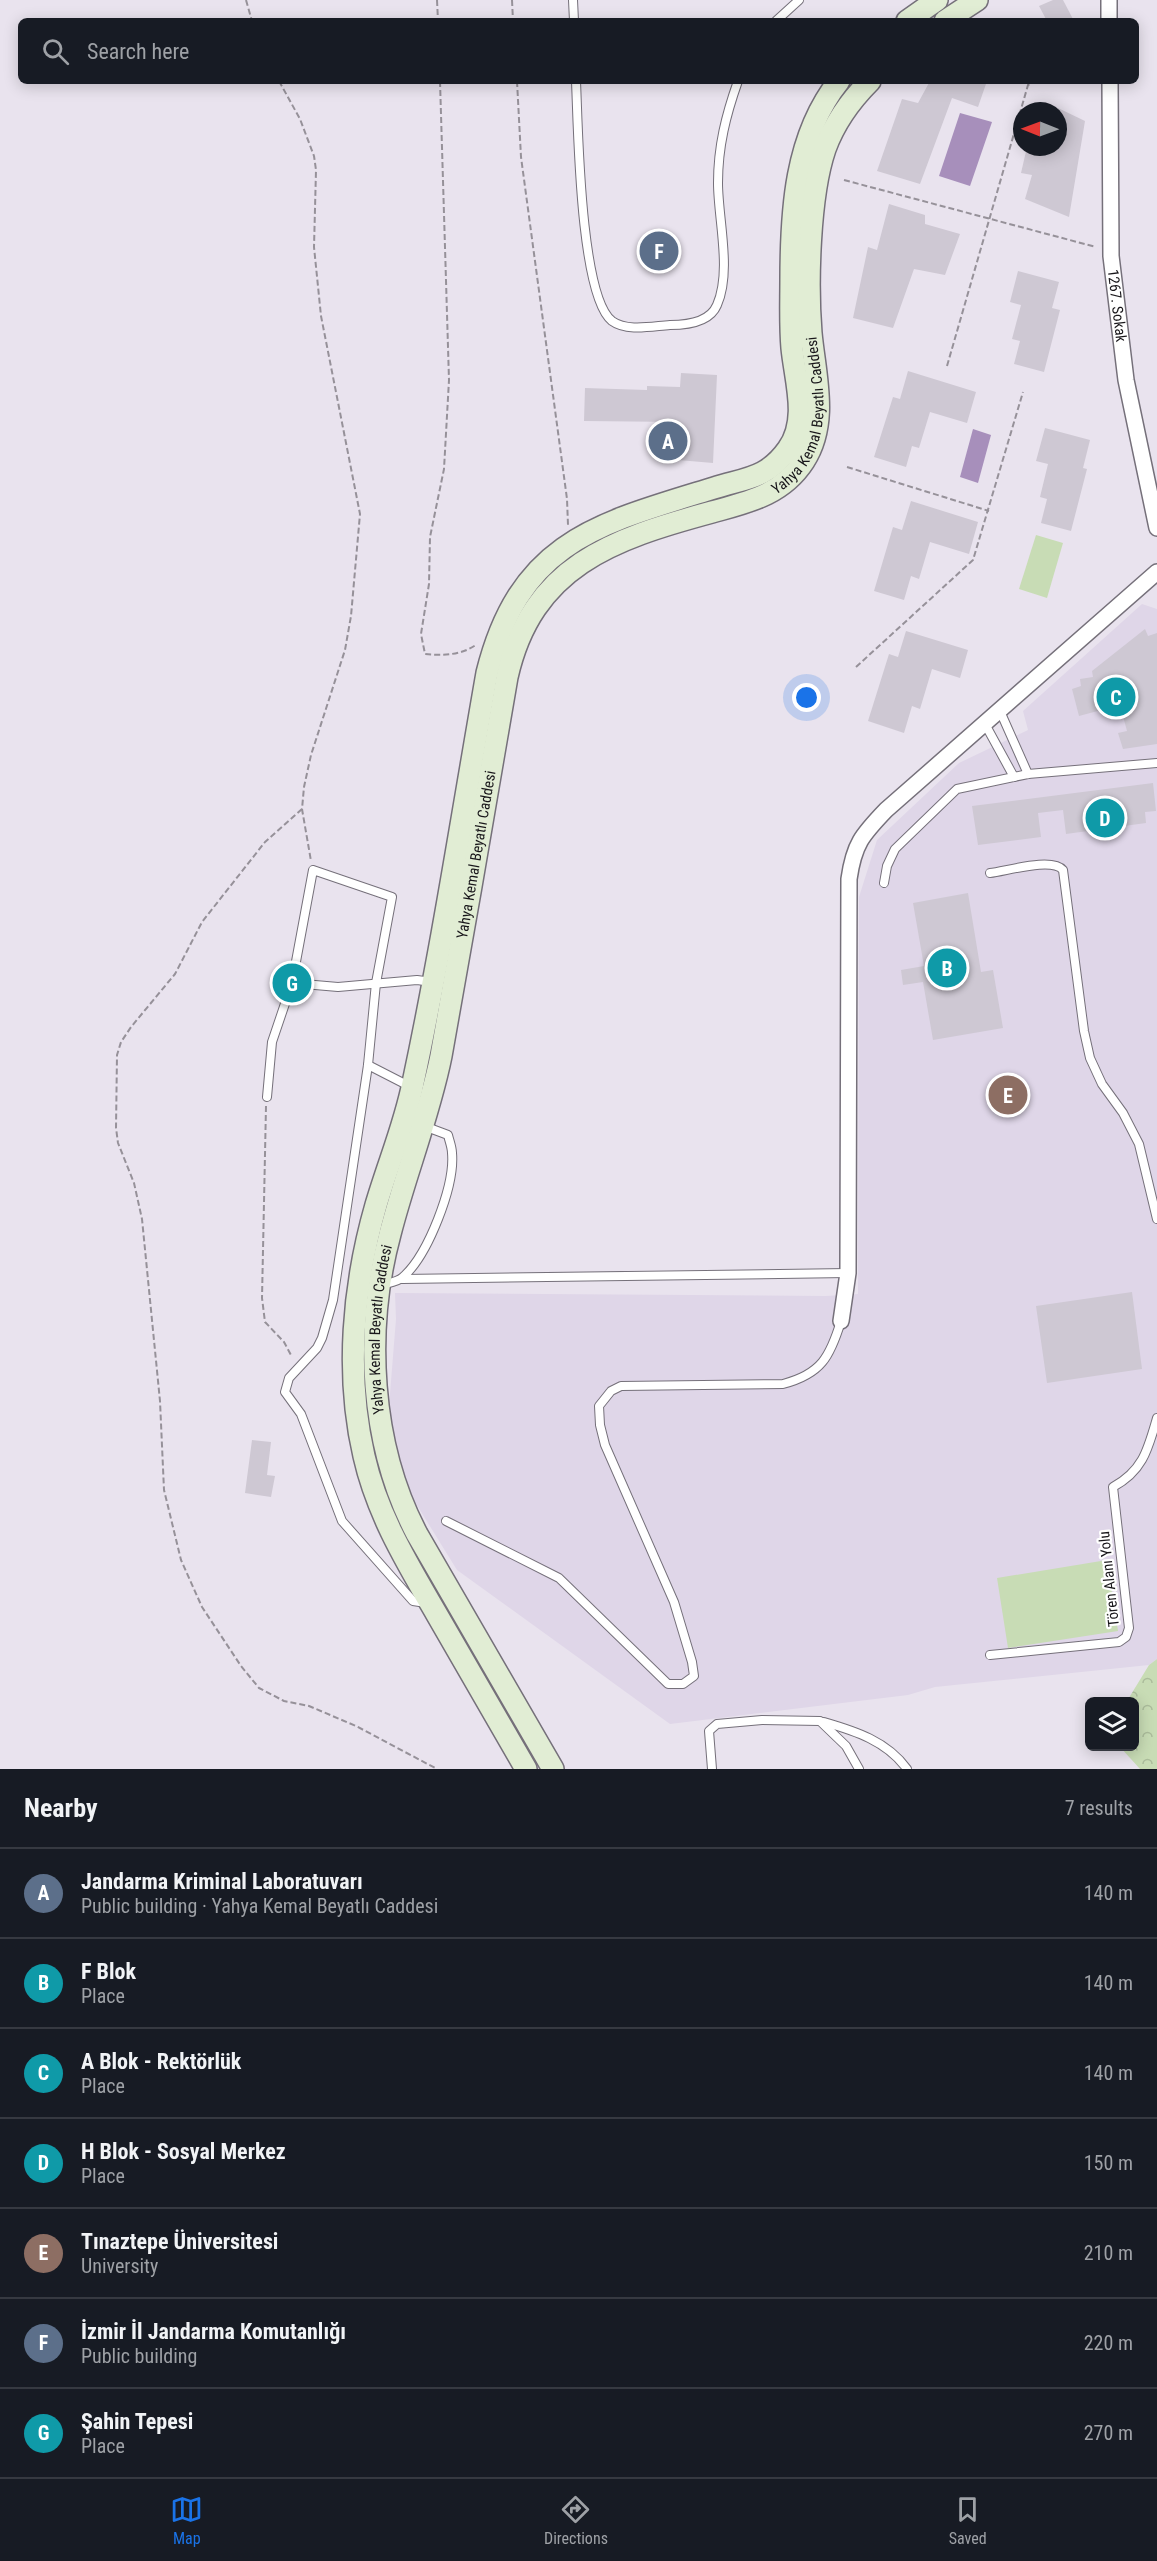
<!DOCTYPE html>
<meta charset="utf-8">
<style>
:root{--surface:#171b24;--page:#20242c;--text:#f1f3f6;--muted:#9ea1a6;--line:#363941;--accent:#1a73e8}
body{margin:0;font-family:"Roboto Condensed",sans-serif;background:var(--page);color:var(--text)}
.controls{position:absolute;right:18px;bottom:18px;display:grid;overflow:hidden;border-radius:9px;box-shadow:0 3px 15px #0003}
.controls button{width:54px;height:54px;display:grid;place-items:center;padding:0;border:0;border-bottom:2px solid var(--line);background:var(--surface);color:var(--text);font:30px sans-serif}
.compass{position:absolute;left:1013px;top:102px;width:54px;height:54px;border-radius:50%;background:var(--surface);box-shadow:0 3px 15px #0003;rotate:271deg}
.you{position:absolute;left:807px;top:698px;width:21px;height:21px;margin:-15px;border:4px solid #fff;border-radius:50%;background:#1a73e8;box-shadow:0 0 0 9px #1a73e833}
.badge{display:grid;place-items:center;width:39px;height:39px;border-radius:50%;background:var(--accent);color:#fff;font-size:20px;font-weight:700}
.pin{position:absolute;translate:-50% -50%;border:3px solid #fff;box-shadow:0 2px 6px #0006}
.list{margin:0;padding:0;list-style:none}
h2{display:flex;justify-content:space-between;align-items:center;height:78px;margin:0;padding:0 24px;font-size:26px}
h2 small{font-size:20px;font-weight:400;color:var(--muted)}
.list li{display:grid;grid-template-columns:39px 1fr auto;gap:18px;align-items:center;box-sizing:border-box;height:90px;padding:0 24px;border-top:2px solid var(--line)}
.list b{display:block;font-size:22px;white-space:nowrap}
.list p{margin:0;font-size:20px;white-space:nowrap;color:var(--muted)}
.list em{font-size:20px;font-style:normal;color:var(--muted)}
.icon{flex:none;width:33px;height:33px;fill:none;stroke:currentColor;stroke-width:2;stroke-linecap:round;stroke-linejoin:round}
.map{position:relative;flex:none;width:1157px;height:1769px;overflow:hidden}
.search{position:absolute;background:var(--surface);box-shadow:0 3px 15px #0003;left:18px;right:18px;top:18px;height:66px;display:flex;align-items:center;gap:15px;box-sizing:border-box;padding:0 21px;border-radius:9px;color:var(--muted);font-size:22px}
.sheet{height:708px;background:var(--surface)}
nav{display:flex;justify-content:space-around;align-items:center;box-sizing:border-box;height:84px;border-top:2px solid var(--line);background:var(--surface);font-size:16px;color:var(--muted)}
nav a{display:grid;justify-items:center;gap:3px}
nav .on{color:var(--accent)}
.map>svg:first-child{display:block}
.built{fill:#dfd6e8}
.forest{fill:url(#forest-crowns)}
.garden{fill:#c8dcb5}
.water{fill:#a78fbb}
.building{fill:#cec8d3}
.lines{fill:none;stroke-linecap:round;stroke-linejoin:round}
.lane-casing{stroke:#75707a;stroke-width:10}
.street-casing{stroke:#75707a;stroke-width:18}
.secondary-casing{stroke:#75707a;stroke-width:24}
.path{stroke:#969199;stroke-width:2;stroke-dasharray:6 3;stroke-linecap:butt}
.lane{stroke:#fff;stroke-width:8}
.street{stroke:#fff;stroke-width:15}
.secondary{stroke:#e1edd4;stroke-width:21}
.labels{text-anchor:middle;stroke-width:4.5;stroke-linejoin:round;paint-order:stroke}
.street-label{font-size:15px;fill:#18161a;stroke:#fff}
</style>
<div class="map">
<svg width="1157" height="1769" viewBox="0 0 1157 1769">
<defs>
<pattern id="forest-crowns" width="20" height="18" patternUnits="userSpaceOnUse" patternTransform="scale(1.5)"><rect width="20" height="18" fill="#c8dcb5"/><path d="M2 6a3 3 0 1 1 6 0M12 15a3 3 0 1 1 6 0" fill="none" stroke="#abbc9b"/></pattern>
</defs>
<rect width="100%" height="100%" fill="#e9e3ee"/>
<polygon class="built" points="1142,604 1157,609 1157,1659 1149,1665 935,1687 908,1695 670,1724 457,1570 402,1481 389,1406 396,1319 395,1293 826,1296 858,1294 859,897 877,840 959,763 1028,730 1023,711"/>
<polygon class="forest" points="1157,1659 1157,1769 1140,1769 1120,1747 1134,1746 1134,1702 1127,1701 1149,1665"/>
<g class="garden">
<polygon points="1036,535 1063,543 1047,598 1019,589"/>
<polygon points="1107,1560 1118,1631 1008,1648 997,1578"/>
</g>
<g class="water">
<polygon points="960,113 992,122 970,186 939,176"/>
<polygon points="973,429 991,435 978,483 960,477"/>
</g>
<g class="building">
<polygon points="1053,0 1063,0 1074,21 1047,21 1039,6"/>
<polygon points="930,81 987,81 978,107 952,98 920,184 877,171 902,99 918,103"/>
<polygon points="1058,108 1085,121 1069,217 1025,199 1032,175 1021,173 1027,147 1058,147"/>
<polygon points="889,204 925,215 925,224 960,234 945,275 914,269 893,328 853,318 868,247 877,250"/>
<polygon points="1018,271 1059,282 1052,308 1060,310 1044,372 1014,364 1020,341 1012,339 1021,305 1010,302"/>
<polygon points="908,371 976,392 967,423 930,412 919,448 912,446 906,467 874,457 893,397 900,399"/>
<polygon points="681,373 717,375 713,463 678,460 679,422 584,421 585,388 647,390 647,386 680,387"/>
<polygon points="1045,428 1090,440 1083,468 1087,469 1071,531 1041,523 1047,499 1040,497 1048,464 1036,461"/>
<polygon points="911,501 978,522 969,554 930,542 919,579 911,576 904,600 874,591 893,527 902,530"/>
<polygon points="1145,629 1148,636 1157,633 1157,744 1123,749 1118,733 1127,731 1120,705 1079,716 1072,689 1081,686 1080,679 1093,677 1092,671"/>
<polygon points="906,631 968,650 960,678 932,669 920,709 912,706 904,733 868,721 889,654 898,657"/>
<polygon points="1153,783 1156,811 1145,812 1146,823 1066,834 1063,810 1038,813 1041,837 978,845 972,806"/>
<polygon points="968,893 981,972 993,970 1003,1028 933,1040 923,982 903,985 901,970 924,966 913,903"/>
<polygon points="1132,1292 1142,1369 1047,1383 1036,1306"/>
<polygon points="252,1440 271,1442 267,1475 275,1476 271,1497 245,1493"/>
</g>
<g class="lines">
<defs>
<g id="lane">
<polyline points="573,0 574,21"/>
<polyline points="776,21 799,0"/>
<path d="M576,81C578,125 580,296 612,321C627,332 653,326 670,325C687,325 710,322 717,305C732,271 718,219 718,183C718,146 726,115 738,81"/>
<polyline points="1000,711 1028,774"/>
<polyline points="985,724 1014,777"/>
<path d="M990,873C1007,871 1052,857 1063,870L1084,1031L1090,1058L1102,1084L1123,1113L1139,1144L1157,1219"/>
<polyline points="884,883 887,866 895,849 957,789 1028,774 1157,763"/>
<polyline points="292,983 338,987 417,980 432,982"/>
<polyline points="368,1065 409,1086"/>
<polyline points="267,1097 272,1042 292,983 313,870 392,897 376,983 368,1065 333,1300 322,1338 317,1348 289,1378 285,1392 301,1414 342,1521 413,1601 426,1603"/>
<polyline points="402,1279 848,1273"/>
<path d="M381,1285C388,1283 398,1282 403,1277C428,1255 455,1186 452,1153C452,1147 449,1140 448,1135L424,1126"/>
<path d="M446,1521L559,1578L668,1684H683L694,1676L692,1662L674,1602L605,1445L600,1425L599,1406L611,1391L621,1386L783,1384C821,1374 830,1357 841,1321"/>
<path d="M990,1655L1119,1642L1126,1637L1129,1628L1113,1487C1143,1471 1148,1449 1157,1418"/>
<path d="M824,1722C855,1731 887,1741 907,1769"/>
<polyline points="712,1769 709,1731 717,1724 762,1720 820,1721 846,1746 859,1769"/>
</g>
<g id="street">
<polyline points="1109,0 1109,21"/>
<path id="s1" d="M1110,81L1111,256L1126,380L1157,528"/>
<path d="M841,1321L848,1273L849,879C854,844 862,835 886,810L1157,572"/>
</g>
<g id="secondary">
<polyline points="907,21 937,0"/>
<polyline points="945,21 977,0"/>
<path d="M526,1769C496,1717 466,1665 436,1613C407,1563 377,1514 364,1456C345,1374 353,1285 376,1205C388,1164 405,1124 413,1083C442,947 463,810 487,673C520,541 597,524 714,488C745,478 767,479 788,449C809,420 795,380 792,348C790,325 791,302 791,280C791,211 795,136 839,81"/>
<path id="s2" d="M553,1769L417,1534C370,1445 364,1330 390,1234C405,1175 429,1116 441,1056C464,930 485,803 507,677C532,566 612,539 712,512C748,502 782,495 804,461C829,422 815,376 811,333C807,284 809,196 825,149C834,124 851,100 870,81"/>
</g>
</defs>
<use href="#lane" class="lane-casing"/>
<use href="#street" class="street-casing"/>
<use href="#secondary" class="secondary-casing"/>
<g class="path">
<polyline points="246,0 252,21"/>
<polyline points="437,0 438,21"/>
<polyline points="512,0 513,21"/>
<polyline points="279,81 300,119 314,156 316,170 314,247 321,316 360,514 351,616 345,650 311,755 304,787 302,809 311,861"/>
<path d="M440,81L449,380L444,469L430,537L429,584L421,634L425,654C442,656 463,655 477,644"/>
<polyline points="517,81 521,157 567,499 568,525"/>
<polyline points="844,180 1096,247"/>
<polyline points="947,366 1028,85 1036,81"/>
<polyline points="847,467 989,511"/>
<polyline points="856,667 973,560 1023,392"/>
<polyline points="302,809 265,842 202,922 175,974 131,1027 121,1042 117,1055 116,1128 118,1143 134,1183 142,1219 160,1401 164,1490 181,1560 202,1607 241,1666 259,1688 284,1701 309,1706 356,1726 437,1769"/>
<polyline points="266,1106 262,1298 265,1322 284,1342 292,1357"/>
</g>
<use href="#lane" class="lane"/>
<use href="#street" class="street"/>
<use href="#secondary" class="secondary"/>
</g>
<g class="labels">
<g class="street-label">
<text dy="5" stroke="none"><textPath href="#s1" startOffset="225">1267. Sokak</textPath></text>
<text dy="5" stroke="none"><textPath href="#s2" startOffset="1580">Yahya Kemal Beyatlı Caddesi</textPath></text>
<text dy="5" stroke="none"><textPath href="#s2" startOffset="969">Yahya Kemal Beyatlı Caddesi</textPath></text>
<text dy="5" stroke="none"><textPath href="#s2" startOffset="483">Yahya Kemal Beyatlı Caddesi</textPath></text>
<text transform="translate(1109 1579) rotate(-96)" y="5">Tören Alanı Yolu</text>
</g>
</g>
</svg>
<div class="controls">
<button><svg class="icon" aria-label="layers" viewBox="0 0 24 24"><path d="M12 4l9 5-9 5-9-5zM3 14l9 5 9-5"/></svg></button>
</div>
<svg class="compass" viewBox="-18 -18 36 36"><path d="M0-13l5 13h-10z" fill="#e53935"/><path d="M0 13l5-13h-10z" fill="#9ea1a6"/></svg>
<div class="you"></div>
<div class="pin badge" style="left:668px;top:441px;background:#5c6f8a">A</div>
<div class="pin badge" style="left:947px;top:968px;background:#0f9aa8">B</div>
<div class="pin badge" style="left:1116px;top:697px;background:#0f9aa8">C</div>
<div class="pin badge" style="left:1105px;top:818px;background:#0f9aa8">D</div>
<div class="pin badge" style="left:1008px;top:1095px;background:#8d6e63">E</div>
<div class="pin badge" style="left:659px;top:251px;background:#5c6f8a">F</div>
<div class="pin badge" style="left:292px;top:983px;background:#0f9aa8">G</div>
<div class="search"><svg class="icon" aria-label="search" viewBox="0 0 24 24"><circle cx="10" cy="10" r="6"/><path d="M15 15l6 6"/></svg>Search here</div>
</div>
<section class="sheet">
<h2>Nearby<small>7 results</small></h2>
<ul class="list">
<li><span class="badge" style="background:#5c6f8a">A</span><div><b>Jandarma Kriminal Laboratuvarı</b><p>Public building · Yahya Kemal Beyatlı Caddesi</p></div><em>140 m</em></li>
<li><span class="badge" style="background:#0f9aa8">B</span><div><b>F Blok</b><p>Place</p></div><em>140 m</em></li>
<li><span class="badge" style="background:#0f9aa8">C</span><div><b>A Blok - Rektörlük</b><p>Place</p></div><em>140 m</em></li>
<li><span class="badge" style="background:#0f9aa8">D</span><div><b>H Blok - Sosyal Merkez</b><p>Place</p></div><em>150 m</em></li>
<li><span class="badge" style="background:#8d6e63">E</span><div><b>Tınaztepe Üniversitesi</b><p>University</p></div><em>210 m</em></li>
<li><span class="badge" style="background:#5c6f8a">F</span><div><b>İzmir İl Jandarma Komutanlığı</b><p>Public building</p></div><em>220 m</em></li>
<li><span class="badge" style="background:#0f9aa8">G</span><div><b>Şahin Tepesi</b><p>Place</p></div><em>270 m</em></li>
</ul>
</section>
<nav>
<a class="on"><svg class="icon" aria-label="map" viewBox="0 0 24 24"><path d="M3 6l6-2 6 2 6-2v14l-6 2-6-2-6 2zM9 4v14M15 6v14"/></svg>Map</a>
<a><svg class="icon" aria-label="directions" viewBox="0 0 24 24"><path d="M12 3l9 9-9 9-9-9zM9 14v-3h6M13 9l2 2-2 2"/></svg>Directions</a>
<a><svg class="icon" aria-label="saved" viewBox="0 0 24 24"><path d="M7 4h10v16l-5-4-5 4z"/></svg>Saved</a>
</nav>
